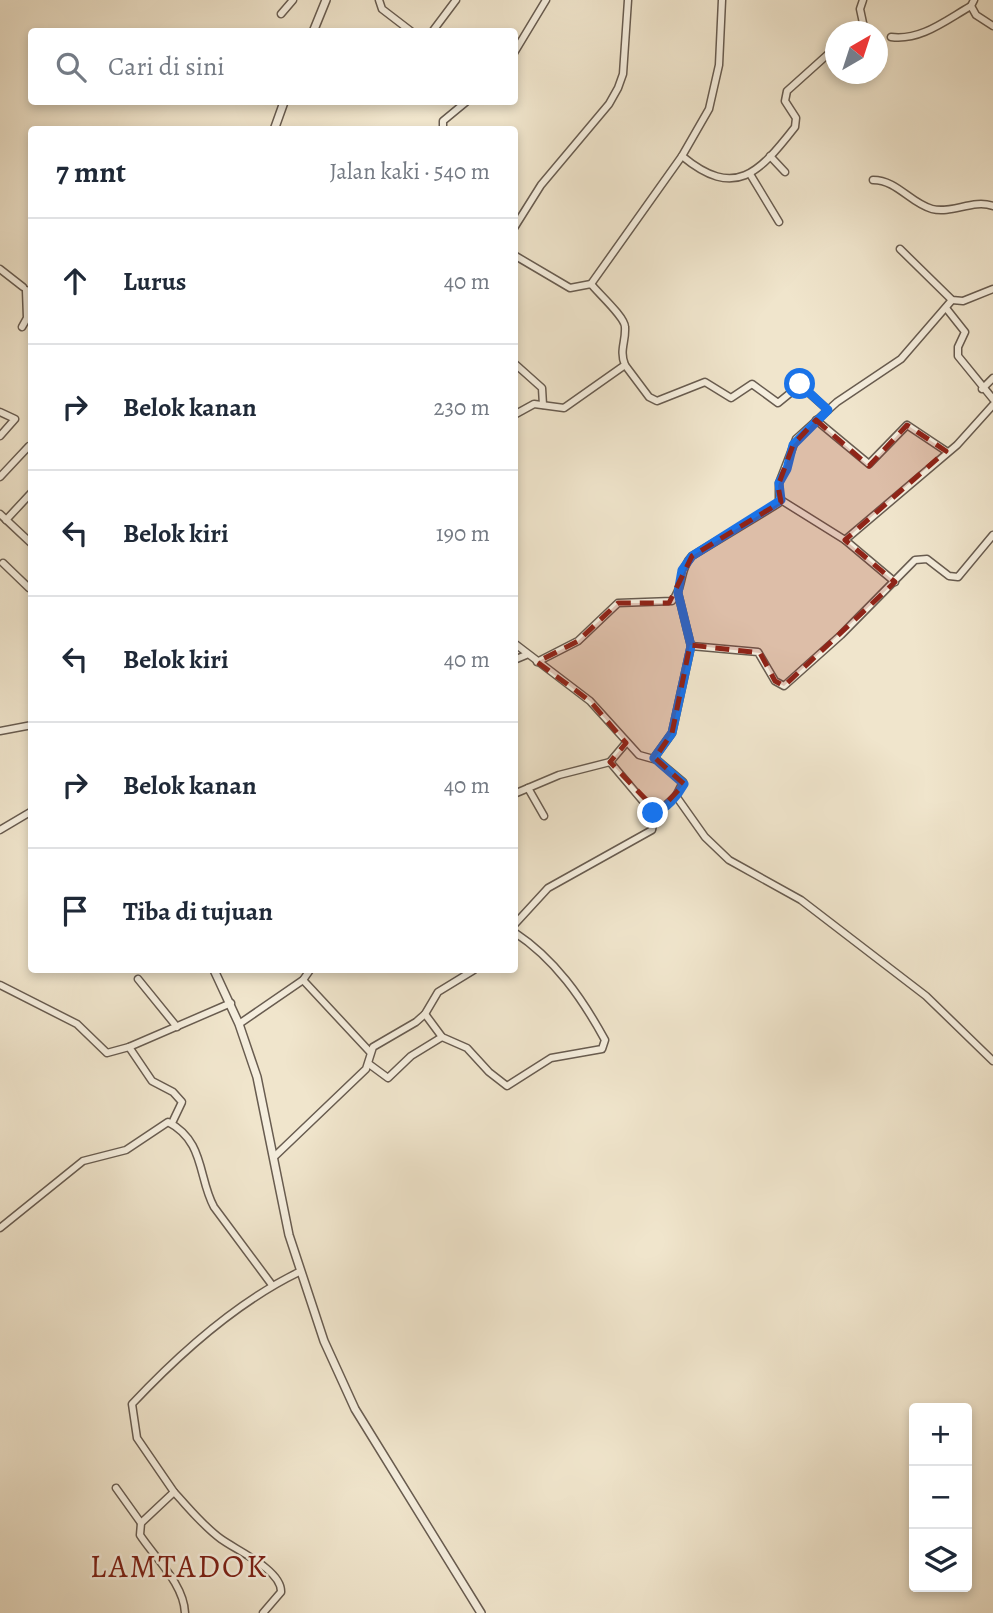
<!DOCTYPE html>
<html lang="id">
<meta charset="utf-8">
<style>
:root{--surface:#fff;--page:#f2f2f3;--text:#1f2937;--muted:#747a83;--line:#e0e1e3}
body{margin:0;font-family:Alegreya,serif;background:var(--page);color:var(--text)}
.controls{position:absolute;right:21px;bottom:21px;display:grid;overflow:hidden;border-radius:7px;box-shadow:0 4px 10px #0003}
.controls button{width:63px;height:63px;display:grid;place-items:center;padding:0;border:0;border-bottom:2px solid var(--line);background:var(--surface);color:var(--text);font:35px sans-serif}
.compass{position:absolute;left:825px;top:21px;width:63px;height:63px;border-radius:50%;background:var(--surface);box-shadow:0 4px 10px #0003;rotate:39deg}
.stop{position:absolute;width:21px;height:21px;margin:-16px;border:5px solid #1a73e8;border-radius:50%;background:#fff}
.stop.end{background:#1a73e8;border-color:#fff;box-shadow:0 2px 7px #0008}
.list{margin:0;padding:0;list-style:none}
h2{display:flex;justify-content:space-between;align-items:center;height:91px;margin:0;padding:0 28px;font-size:30px}
h2 small{font-size:23px;font-weight:400;color:var(--muted)}
.list li{display:grid;grid-template-columns:46px 1fr auto;gap:21px;align-items:center;box-sizing:border-box;height:126px;padding:0 28px;border-top:2px solid var(--line)}
.list b{display:block;font-size:26px;white-space:nowrap}
.list em{font-size:23px;font-style:normal;color:var(--muted)}
.icon{flex:none;width:38px;height:38px;fill:none;stroke:currentColor;stroke-width:2;stroke-linecap:round;stroke-linejoin:round}
.map{position:relative;flex:none;width:993px;height:1613px;overflow:hidden}
.search{position:absolute;background:var(--surface);box-shadow:0 4px 10px #0003;left:28px;top:28px;width:490px;height:77px;display:flex;align-items:center;gap:18px;box-sizing:border-box;padding:0 24px;border-radius:7px;color:var(--muted);font-size:26px}
.panel{position:absolute;background:var(--surface);box-shadow:0 4px 10px #0003;left:28px;top:126px;width:490px;height:847px;border-radius:7px}
.map>svg:first-child{display:block}
.lines{fill:none;stroke-linecap:round;stroke-linejoin:round}
.minor-casing{stroke:#685c50;stroke-width:9}
.tertiary-casing{stroke:#685c50;stroke-width:10}
.minor{stroke:#f5eede;stroke-width:6}
.tertiary{stroke:#f5eede;stroke-width:7}
.route{stroke:#1a73e8;stroke-width:9}
.marked{fill:#8f2418;fill-opacity:0.2;stroke:#8f2418;stroke-width:5;stroke-dasharray:14 9;stroke-linejoin:round}
.labels{text-anchor:middle;stroke-width:5;stroke-linejoin:round;paint-order:stroke}
.quarter-label{font-size:32px;letter-spacing:2px;fill:#7a1f14;stroke:#f5eede}
</style>
<div class="map">
<svg width="993" height="1613" viewBox="0 0 993 1613">
<rect width="100%" height="100%" fill="#f0e5cc"/>
<filter id="stains"><feTurbulence type="fractalNoise" baseFrequency=".00286" numOctaves="4"/><feColorMatrix values="0 0 0 0 .2 0 0 0 0 .09 0 0 0 0 .02 0 0 0 .5 -.17"/></filter>
<radialGradient id="worn" r=".72"><stop offset=".6" stop-color="#630" stop-opacity="0"/><stop offset="1" stop-color="#630" stop-opacity=".3"/></radialGradient>
<g class="lines">
<defs>
<g id="minor">
<polyline points="379,0 382,9 412,32"/>
<polyline points="974,0 971,6 976,15 993,26"/>
<polyline points="281,14 293,0"/>
<polyline points="432,32 456,0"/>
<polyline points="852,32 863,23 860,9 863,0"/>
<path d="M891,37C921,41 946,20 971,6"/>
<polyline points="514,53 546,0"/>
<polyline points="443,130 443,121 466,102"/>
<path d="M682,156C735,200 759,173 795,127L796,118L785,101L787,91L836,47"/>
<polyline points="770,156 785,172"/>
<polyline points="750,174 779,222"/>
<path d="M873,180C897,180 910,203 932,209C952,214 973,199 993,206"/>
<polyline points="514,228 541,185 609,104 618,88 623,74 628,0"/>
<polyline points="900,249 952,300 963,301 993,289"/>
<path d="M514,255L570,288L591,284C598,293 625,317 625,327C626,342 619,350 625,365L564,408L534,404L514,415"/>
<polyline points="0,269 23,287"/>
<polyline points="591,284 682,156 709,109 719,65 722,0"/>
<polyline points="946,308 965,332 958,347 958,356 993,399"/>
<polyline points="22,327 27,318 26,290"/>
<polyline points="514,363 542,388 543,405"/>
<polyline points="625,365 649,397 657,401 705,382 731,398 752,384 778,403 800,385 828,410"/>
<polyline points="982,389 993,378"/>
<polyline points="0,412 15,419 0,436"/>
<polyline points="816,420 869,464 907,425 946,451"/>
<polyline points="0,477 29,446"/>
<polyline points="781,500 845,540 895,582"/>
<polyline points="0,514 32,544"/>
<polyline points="6,520 32,492"/>
<polyline points="845,540 957,445 993,405"/>
<polyline points="3,563 29,588 32,586"/>
<polyline points="514,643 590,701 639,755 657,760 683,782 676,796 705,837 729,860 801,900 926,996 993,1061"/>
<polyline points="691,646 758,652 775,681 784,686 841,635 915,560 927,559 949,576 958,577 993,535"/>
<polyline points="514,660 526,655"/>
<path d="M537,662L578,641L618,603L672,601C684,588 679,569 692,556L779,503V483L796,439L837,402L901,359L952,300"/>
<polyline points="0,731 32,725"/>
<polyline points="654,758 672,733 691,646 678,593"/>
<polyline points="610,762 653,813 658,812 676,796"/>
<polyline points="528,788 544,816"/>
<polyline points="514,794 559,775 610,762 626,743"/>
<polyline points="0,830 32,811"/>
<polyline points="514,925 548,888 652,830 655,813"/>
<polyline points="138,979 177,1027"/>
<polyline points="303,980 370,1052"/>
<polyline points="0,985 77,1024 107,1053 129,1047 231,1003"/>
<path d="M425,1014L442,1037L467,1048L489,1072L507,1086L551,1058L602,1049L605,1040C582,998 555,959 514,932"/>
<polyline points="239,1024 303,980 310,970"/>
<polyline points="129,1047 152,1081 173,1092 182,1102 172,1123"/>
<polyline points="369,1064 388,1078 411,1056 442,1037"/>
<polyline points="275,1156 366,1069 373,1047 416,1022 425,1014 438,992 474,970"/>
<path d="M0,1228L83,1161L126,1150L168,1122C205,1141 198,1178 214,1207L272,1285"/>
<polyline points="116,1488 141,1523"/>
<path d="M174,1492C189,1508 203,1526 221,1539C236,1550 282,1570 281,1592L263,1613"/>
<path d="M185,1613C184,1584 155,1558 140,1535L141,1523L174,1492L137,1438L132,1404C179,1354 237,1302 299,1272"/>
</g>
<g id="tertiary">
<polyline points="313,32 326,0"/>
<polyline points="274,130 284,102"/>
<polyline points="214,970 239,1024 257,1077 289,1235 324,1341 355,1409 481,1613"/>
</g>
</defs>
<use href="#minor" class="minor-casing"/>
<use href="#tertiary" class="tertiary-casing"/>
<use href="#minor" class="minor"/>
<use href="#tertiary" class="tertiary"/>
</g>
<g class="lines">
<path class="route" d="M653,813C666,810 678,795 684,784L654,758L672,733L691,646L678,593L682,570L692,556L781,500L779,483L787,469L793,445L828,410L800,384"/>
</g>
<path class="marked" d="M816,420L869,466L907,425L946,451L845,540L895,582L784,686L775,681L760,653L690,645L672,733L655,758L684,784L658,812L610,762L626,743L590,701L537,662L578,641L618,603H669L692,556L781,502L778,486L793,445Z"/>
<g class="labels">
<g class="quarter-label">
<text x="179" y="1577">LAMTADOK</text>
</g>
</g>
<rect width="100%" height="100%" filter="url(#stains)"/>
<rect width="100%" height="100%" fill="url(#worn)"/>
</svg>
<div class="controls">
<button>+</button>
<button>−</button>
<button><svg class="icon" aria-label="layers" viewBox="0 0 24 24"><path d="M12 4l9 5-9 5-9-5zM3 14l9 5 9-5"/></svg></button>
</div>
<svg class="compass" viewBox="-18 -18 36 36"><path d="M0-13l5 13h-10z" fill="#e53935"/><path d="M0 13l5-13h-10z" fill="#747a83"/></svg>
<div class="stop" style="left:800px;top:384px"></div>
<div class="stop end" style="left:653px;top:813px"></div>
<div class="search"><svg class="icon" aria-label="search" viewBox="0 0 24 24"><circle cx="10" cy="10" r="6"/><path d="M15 15l6 6"/></svg>Cari di sini</div>
<section class="panel">
<h2>7 mnt<small>Jalan kaki · 540 m</small></h2>
<ul class="list">
<li><svg class="icon" aria-label="ahead" viewBox="0 0 24 24"><path d="M12 20V5M6 11l6-6 6 6"/></svg><div><b>Lurus</b></div><em>40 m</em></li>
<li><svg class="icon" aria-label="right" viewBox="0 0 24 24"><path d="M7 20v-9h11M14 6l5 5-5 5"/></svg><div><b>Belok kanan</b></div><em>230 m</em></li>
<li><svg class="icon" aria-label="left" viewBox="0 0 24 24"><path d="M17 20v-9H6M10 6l-5 5 5 5"/></svg><div><b>Belok kiri</b></div><em>190 m</em></li>
<li><svg class="icon" aria-label="left" viewBox="0 0 24 24"><path d="M17 20v-9H6M10 6l-5 5 5 5"/></svg><div><b>Belok kiri</b></div><em>40 m</em></li>
<li><svg class="icon" aria-label="right" viewBox="0 0 24 24"><path d="M7 20v-9h11M14 6l5 5-5 5"/></svg><div><b>Belok kanan</b></div><em>40 m</em></li>
<li><svg class="icon" aria-label="arrive" viewBox="0 0 24 24"><path d="M6 21V4h12l-3 4 3 4H6"/></svg><div><b>Tiba di tujuan</b></div></li>
</ul>
</section>
</div>
